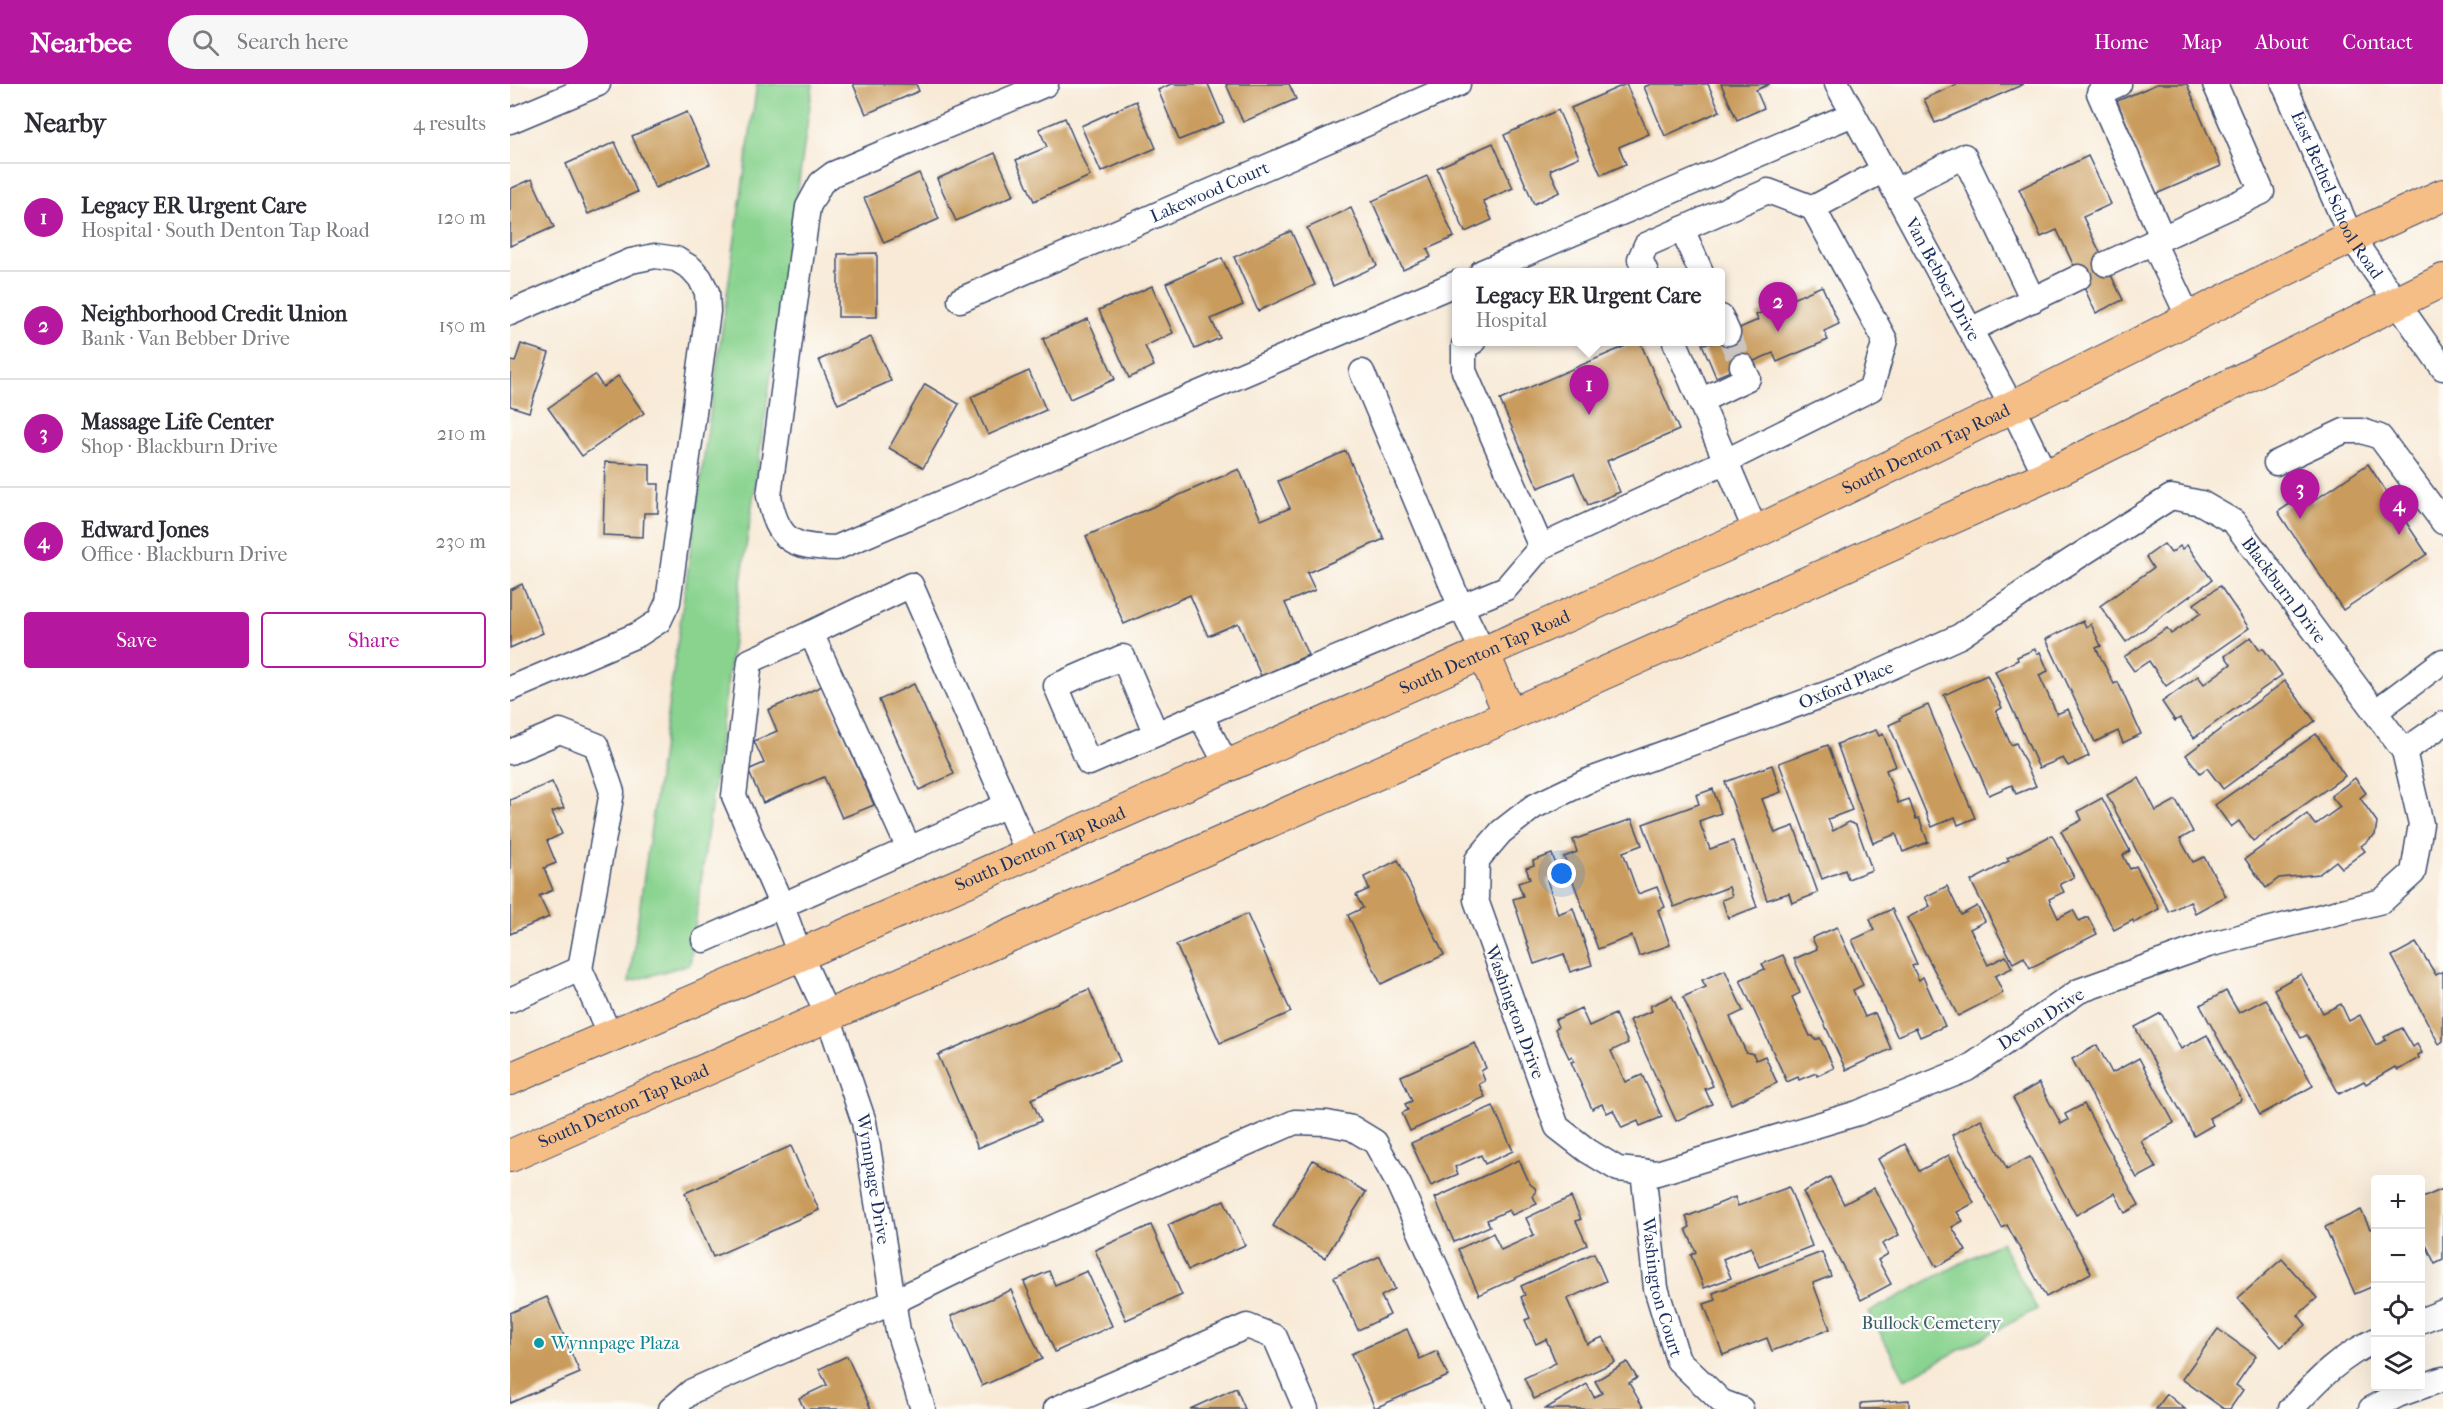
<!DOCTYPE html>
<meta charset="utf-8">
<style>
:root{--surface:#fff;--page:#f7f7f7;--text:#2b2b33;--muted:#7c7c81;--line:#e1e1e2;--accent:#b5179e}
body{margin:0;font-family:"IM FELL French Canon",serif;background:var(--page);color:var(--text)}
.controls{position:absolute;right:18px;bottom:18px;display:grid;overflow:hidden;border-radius:6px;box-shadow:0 6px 24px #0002}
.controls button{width:54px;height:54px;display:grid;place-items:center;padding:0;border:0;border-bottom:2px solid var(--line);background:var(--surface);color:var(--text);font:30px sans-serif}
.you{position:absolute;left:1052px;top:790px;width:21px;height:21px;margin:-15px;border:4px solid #fff;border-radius:50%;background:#1a73e8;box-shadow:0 0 0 9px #1a73e833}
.badge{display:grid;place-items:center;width:39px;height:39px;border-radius:50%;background:var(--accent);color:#fff;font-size:20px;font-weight:700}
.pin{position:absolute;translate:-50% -50px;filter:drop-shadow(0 2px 3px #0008)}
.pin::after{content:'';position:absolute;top:32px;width:21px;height:18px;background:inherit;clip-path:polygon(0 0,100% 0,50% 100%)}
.popup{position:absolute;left:942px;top:184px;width:273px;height:78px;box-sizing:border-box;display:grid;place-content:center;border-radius:6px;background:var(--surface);filter:drop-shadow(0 2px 4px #0005);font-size:20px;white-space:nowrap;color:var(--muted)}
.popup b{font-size:22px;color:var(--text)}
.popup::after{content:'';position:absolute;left:50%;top:100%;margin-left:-12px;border:12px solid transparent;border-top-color:var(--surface)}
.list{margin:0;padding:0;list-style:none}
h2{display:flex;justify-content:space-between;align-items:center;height:78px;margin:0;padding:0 24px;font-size:26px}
h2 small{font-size:20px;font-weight:400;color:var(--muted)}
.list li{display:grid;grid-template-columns:39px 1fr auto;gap:18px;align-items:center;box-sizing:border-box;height:108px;padding:0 24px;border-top:2px solid var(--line)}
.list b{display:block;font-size:22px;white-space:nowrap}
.list p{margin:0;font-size:20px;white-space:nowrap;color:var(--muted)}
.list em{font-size:20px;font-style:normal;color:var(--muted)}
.actions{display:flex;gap:12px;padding:18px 24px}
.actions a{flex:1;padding:14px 0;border:2px solid var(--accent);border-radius:6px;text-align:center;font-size:21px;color:var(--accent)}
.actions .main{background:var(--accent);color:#fff}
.icon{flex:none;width:33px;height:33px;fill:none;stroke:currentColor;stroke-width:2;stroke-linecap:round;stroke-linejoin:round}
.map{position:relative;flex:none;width:1933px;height:1325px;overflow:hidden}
header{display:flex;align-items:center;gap:36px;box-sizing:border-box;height:84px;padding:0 30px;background:var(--accent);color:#fff}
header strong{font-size:28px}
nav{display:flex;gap:33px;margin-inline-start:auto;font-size:21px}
.search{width:420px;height:54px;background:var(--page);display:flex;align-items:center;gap:15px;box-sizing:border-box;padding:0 21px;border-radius:33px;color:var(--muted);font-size:22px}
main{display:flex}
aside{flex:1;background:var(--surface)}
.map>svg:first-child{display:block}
.green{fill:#89d38f;stroke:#528176;stroke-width:1.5}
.building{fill:#c99b5b}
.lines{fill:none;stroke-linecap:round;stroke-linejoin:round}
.minor-tunnel{stroke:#ccc5bf;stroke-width:24;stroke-dasharray:24 12;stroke-linecap:butt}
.minor-casing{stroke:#3c4b70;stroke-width:27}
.major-casing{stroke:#3c4b70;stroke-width:34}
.minor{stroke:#fff;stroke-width:24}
.major{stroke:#f6be87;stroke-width:32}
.culture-dot{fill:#0f9aa8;stroke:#fdfcf7;stroke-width:2}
.labels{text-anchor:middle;stroke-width:4.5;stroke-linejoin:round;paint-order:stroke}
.street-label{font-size:18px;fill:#1b2f5e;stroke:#fdfcf7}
.park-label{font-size:18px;fill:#3c606d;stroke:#fdfcf7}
.culture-label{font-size:18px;fill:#0d838f;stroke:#fdfcf7;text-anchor:start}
</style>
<header>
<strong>Nearbee</strong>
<div class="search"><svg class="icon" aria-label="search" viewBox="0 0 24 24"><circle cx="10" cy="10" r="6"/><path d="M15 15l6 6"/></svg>Search here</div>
<nav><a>Home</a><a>Map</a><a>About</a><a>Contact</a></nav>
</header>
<main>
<aside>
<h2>Nearby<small>4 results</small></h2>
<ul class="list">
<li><span class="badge">1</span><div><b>Legacy ER Urgent Care</b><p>Hospital · South Denton Tap Road</p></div><em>120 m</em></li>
<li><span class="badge">2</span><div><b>Neighborhood Credit Union</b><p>Bank · Van Bebber Drive</p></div><em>150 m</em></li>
<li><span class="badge">3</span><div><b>Massage Life Center</b><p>Shop · Blackburn Drive</p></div><em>210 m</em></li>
<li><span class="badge">4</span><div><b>Edward Jones</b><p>Office · Blackburn Drive</p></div><em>230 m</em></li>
</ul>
<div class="actions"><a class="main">Save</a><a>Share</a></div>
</aside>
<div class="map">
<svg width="1933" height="1325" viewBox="0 0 1933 1325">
<rect width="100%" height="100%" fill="#fdfcf7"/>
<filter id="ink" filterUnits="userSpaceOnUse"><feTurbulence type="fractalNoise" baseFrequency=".0167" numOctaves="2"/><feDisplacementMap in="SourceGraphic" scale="12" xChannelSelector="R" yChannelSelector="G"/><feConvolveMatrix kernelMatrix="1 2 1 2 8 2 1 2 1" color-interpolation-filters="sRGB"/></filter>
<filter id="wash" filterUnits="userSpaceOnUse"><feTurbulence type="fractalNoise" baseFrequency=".008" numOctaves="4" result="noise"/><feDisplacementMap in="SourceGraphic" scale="24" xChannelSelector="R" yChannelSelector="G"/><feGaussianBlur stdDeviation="1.35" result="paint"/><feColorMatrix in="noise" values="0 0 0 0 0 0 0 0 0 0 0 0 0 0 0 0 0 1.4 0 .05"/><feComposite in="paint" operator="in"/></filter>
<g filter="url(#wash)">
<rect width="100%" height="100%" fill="#f8ead7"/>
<g class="green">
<polygon points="247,0 303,0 228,519 180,880 119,898"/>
<polygon points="1491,1158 1527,1225 1395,1295 1359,1228"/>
</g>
<g id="blocks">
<g class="building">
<polygon points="343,0 406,0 409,7 356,30"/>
<polygon points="661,0 698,0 714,38 669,56 648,6"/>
<polygon points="716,0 779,0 786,15 733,38"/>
<polygon points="1116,0 1139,50 1109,63 1116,80 1091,91 1061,24"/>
<polygon points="1141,0 1198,0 1210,27 1155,52 1134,3"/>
<polygon points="1211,0 1260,0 1246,6 1254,24 1227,36"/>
<polygon points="1447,0 1514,0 1425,39 1414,15"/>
<polygon points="1647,0 1677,0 1711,82 1646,110 1607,17"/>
<polygon points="626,17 646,64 591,88 571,42"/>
<polygon points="1048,26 1069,73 1040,86 1050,108 1024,120 994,51"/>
<polygon points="177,28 200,80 145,104 122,52"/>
<polygon points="555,34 580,92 524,117 506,76 537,63 529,45"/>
<polygon points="105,58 127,108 78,130 56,80"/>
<polygon points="983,59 1003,104 973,117 982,136 955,148 927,84"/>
<polygon points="485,69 504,111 446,137 427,95"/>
<polygon points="1578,72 1601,120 1573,133 1613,216 1586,229 1547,146 1531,153 1509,105"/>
<polygon points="409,89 429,135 374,159 354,114"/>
<polygon points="917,92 944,153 917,165 921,173 893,186 862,117"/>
<polygon points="22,95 44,143 0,162 0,105"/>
<polygon points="841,124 867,182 823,202 797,144"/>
<polygon points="781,147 805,201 748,227 724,173"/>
<polygon points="367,169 367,233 328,233 328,170"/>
<polygon points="712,174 733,221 701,235 710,254 685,265 656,199"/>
<polygon points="642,202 663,249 635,262 644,282 619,294 589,226"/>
<polygon points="1312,202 1329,240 1314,247 1318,256 1267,278 1263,269 1206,293 1192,260 1211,258 1211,252 1248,236 1246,231"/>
<polygon points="578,235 605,295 560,315 533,255"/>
<polygon points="361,253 381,297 328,320 309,276"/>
<polygon points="1125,258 1130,258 1169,346 1097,377 1110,408 1078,421 1064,389 1028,404 990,316"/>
<polygon points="11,260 39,269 19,328 0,322 0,277 5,278"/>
<polygon points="519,287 536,326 478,351 461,313"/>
<polygon points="85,291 93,303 108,292 134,329 72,372 38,324"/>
<polygon points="415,300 449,320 413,384 379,364"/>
<polygon points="836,367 874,455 797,489 805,506 775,519 798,571 751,592 728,539 698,552 680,511 614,540 576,452 729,385 751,436 780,424 768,397"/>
<polygon points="95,378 140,380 140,400 149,400 148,429 134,429 133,453 93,451"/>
<polygon points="1858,380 1917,470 1833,526 1768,428 1796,409 1802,418"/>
<polygon points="1654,460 1661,469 1670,462 1672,465 1677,461 1702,496 1616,558 1590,522 1643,484 1636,473"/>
<polygon points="12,500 33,549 0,564 0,506"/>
<polygon points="1710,502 1739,544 1656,602 1639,577 1624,587 1614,573 1657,544 1661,550 1691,529 1684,520"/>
<polygon points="1573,537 1576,543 1581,540 1591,562 1586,564 1604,600 1608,598 1631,650 1613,659 1608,647 1585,658 1536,555"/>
<polygon points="1741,553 1750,566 1753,564 1772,591 1684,654 1670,634 1665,637 1652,618 1688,592 1694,600 1721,580 1715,572"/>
<polygon points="1525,565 1527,570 1530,568 1538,587 1529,591 1547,630 1558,625 1579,672 1558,682 1553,674 1529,684 1485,587 1508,576 1507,573"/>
<polygon points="1477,591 1492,624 1486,627 1501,661 1506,659 1526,702 1506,710 1502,701 1479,711 1434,611"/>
<polygon points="1775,597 1805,637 1713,705 1697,684 1690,689 1676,671"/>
<polygon points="404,600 444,690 409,706 369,616"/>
<polygon points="312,602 364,721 332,734 314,693 253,719 238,686 254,679 244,657 267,647 258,626"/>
<polygon points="1418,621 1465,734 1448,741 1445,733 1422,743 1379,641 1390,636 1389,634"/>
<polygon points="1366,646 1369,652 1373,650 1386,682 1376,686 1388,719 1399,715 1406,735 1409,734 1418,758 1393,768 1386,750 1363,759 1327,660"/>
<polygon points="1806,650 1835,692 1743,757 1729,737 1721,743 1705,721"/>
<polygon points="1318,661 1342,726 1318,735 1323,747 1339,738 1346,741 1362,786 1338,795 1335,786 1312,795 1269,679"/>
<polygon points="1262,681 1271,708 1252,715 1265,749 1284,742 1308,809 1282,819 1279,809 1257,816 1215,698"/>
<polygon points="1629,694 1646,727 1666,716 1683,748 1670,755 1683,778 1694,773 1716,812 1685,829 1680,817 1659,828 1597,711"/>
<polygon points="1845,694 1856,709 1850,714 1867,738 1865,751 1851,762 1855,767 1832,784 1826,777 1809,790 1769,794 1756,804 1735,775 1797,730 1805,741 1830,723 1821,712"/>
<polygon points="42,698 54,724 42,728 52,750 37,757 46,779 34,784 43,806 29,812 39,833 0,850 0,716"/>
<polygon points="1203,705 1211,729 1189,737 1200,765 1223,757 1247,823 1218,834 1212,816 1222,812 1219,803 1164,823 1133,740 1189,720 1186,711"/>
<polygon points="1592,714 1620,767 1613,771 1620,785 1626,782 1649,825 1624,839 1623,836 1604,846 1551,747 1572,736 1568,727"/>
<polygon points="1122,735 1132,761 1113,768 1128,810 1147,803 1155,823 1148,826 1160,861 1129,872 1122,852 1088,865 1054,773 1067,768 1063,756"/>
<polygon points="1542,751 1564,793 1550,800 1554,808 1539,815 1548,834 1563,826 1569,837 1578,833 1587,850 1520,884 1514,873 1503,879 1461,797 1499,777 1497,774"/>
<polygon points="1042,770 1050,792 1037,796 1048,830 1063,824 1082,881 1060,888 1054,870 1024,880 1003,815 1013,812 1008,799 1020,795 1016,784 1024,781 1023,777"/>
<polygon points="888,776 934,871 871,900 838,831 853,824 846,811 859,805 854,793"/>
<polygon points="1437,802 1451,831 1467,822 1475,837 1460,845 1478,881 1496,872 1502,884 1485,892 1493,909 1448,932 1397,834 1420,822 1415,813"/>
<polygon points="1382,825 1407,880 1402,882 1409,896 1413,893 1435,942 1410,953 1406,944 1387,952 1342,856 1364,846 1360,835"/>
<polygon points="737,830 781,928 710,959 666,861"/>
<polygon points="1327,843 1353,901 1343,906 1355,933 1365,929 1381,965 1336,986 1284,875 1307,865 1302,854"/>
<polygon points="1906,859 1926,891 1933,887 1933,957 1929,960 1882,872"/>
<polygon points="1273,871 1290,909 1282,913 1300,952 1303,952 1305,956 1310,954 1324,984 1307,992 1306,989 1289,996 1288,993 1277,998 1230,896 1255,885 1252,880"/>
<polygon points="1215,886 1233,927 1220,933 1236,968 1243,970 1246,976 1255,972 1267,999 1221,1020 1173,913 1196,903 1192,896"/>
<polygon points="1791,890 1813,929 1831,920 1839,937 1850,931 1866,961 1876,956 1874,953 1892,944 1903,963 1907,960 1912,969 1908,971 1909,974 1888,986 1885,983 1856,1000 1854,997 1829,1010 1797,951 1791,954 1764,905"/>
<polygon points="579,905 610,977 521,1015 531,1037 468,1064 428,971"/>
<polygon points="1716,907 1729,929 1756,915 1803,1002 1750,1031 1690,921"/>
<polygon points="1162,912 1203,1002 1195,1005 1202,1020 1166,1037 1120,936 1142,927 1140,922"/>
<polygon points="1071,924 1079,942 1105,930 1118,959 1101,967 1115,998 1132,991 1152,1033 1130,1042 1128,1037 1112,1044 1103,1026 1097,1029 1092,1020 1082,1025 1061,978 1064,977 1062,972 1059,974 1045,945 1048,943 1045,936"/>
<polygon points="1651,929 1671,965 1697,951 1732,1016 1699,1034 1703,1041 1684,1052 1625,943"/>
<polygon points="965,959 976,984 971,987 975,997 969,1000 975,1013 900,1047 892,1029 898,1026 895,1020 902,1017 891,992"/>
<polygon points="1587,961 1602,989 1629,974 1664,1039 1631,1057 1646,1084 1627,1094 1562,975"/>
<polygon points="1529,999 1551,1040 1558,1036 1555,1030 1574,1020 1629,1121 1615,1129 1605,1109 1566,1131 1503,1014"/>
<polygon points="983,1022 1003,1067 975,1080 971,1071 945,1083 948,1090 921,1102 901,1059"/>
<polygon points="1471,1035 1497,1085 1520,1073 1581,1189 1536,1213 1497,1141 1492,1144 1442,1051"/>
<polygon points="1395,1060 1409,1087 1439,1071 1464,1119 1447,1128 1453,1137 1442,1143 1456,1167 1426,1183 1368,1075"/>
<polygon points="281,1062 309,1126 203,1173 175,1109"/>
<polygon points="803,1076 856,1108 815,1174 763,1142"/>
<polygon points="1009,1076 1020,1100 1025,1104 1026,1108 1023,1112 1027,1120 1002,1131 999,1126 977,1136 980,1142 944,1158 925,1114"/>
<polygon points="1320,1093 1334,1120 1364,1104 1389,1151 1372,1160 1378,1170 1368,1176 1381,1200 1351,1216 1293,1108"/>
<polygon points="1279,1103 1302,1162 1249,1183 1241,1163 1213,1175 1221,1194 1194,1204 1181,1171 1186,1168 1176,1145 1180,1143 1176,1133 1225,1113 1228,1122"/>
<polygon points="1933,1105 1933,1176 1925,1180 1910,1148 1910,1115"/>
<polygon points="1061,1113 1071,1135 1066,1137 1077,1161 969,1211 948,1165 983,1149 991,1166 1024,1151 1016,1134"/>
<polygon points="714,1116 735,1161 678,1186 658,1141"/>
<polygon points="1851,1126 1860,1145 1866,1142 1866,1201 1845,1210 1815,1143"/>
<polygon points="641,1141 672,1211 616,1236 585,1166"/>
<polygon points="1312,1168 1321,1192 1303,1199 1320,1245 1262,1267 1257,1254 1213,1271 1194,1220 1206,1216 1203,1209"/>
<polygon points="1084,1169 1096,1197 1057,1215 1077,1260 1093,1253 1105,1278 1024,1315 1014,1294 1046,1279 1036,1255 1026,1260 1015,1236 1020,1234 1011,1213 1015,1211 1011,1202"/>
<polygon points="870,1172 885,1205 871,1212 880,1231 848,1246 824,1193"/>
<polygon points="1772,1175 1807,1214 1788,1231 1796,1241 1771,1263 1728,1214"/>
<polygon points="539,1187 545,1201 577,1187 602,1242 545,1268 514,1198"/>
<polygon points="501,1206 532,1275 472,1302 441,1232"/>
<polygon points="37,1213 70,1289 0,1319 0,1229"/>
<polygon points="897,1245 910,1275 927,1267 938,1292 865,1324 841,1270"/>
<polygon points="1708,1245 1746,1272 1726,1301 1733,1306 1720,1325 1714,1325 1672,1295"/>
<polygon points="337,1272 361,1325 294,1325 289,1314 317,1301 309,1285"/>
<polygon points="1117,1278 1127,1294 1119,1299 1134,1325 1035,1325 1077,1300 1084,1313 1092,1309 1085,1297"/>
<polygon points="726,1304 735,1325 680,1325"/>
<polygon points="1657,1310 1675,1325 1646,1325"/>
<polygon points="1399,1316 1399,1325 1351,1325 1351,1319"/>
</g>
</g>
</g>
<g filter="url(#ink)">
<use href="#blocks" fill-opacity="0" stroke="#3c4b70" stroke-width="1.5"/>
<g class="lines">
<polyline class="minor-tunnel" points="1218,249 1232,282"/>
<defs>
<g id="minor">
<path d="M536,0L323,90L311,99L298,123L259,412C268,458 282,463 326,464L947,199"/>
<path id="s1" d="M1327,0L1502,323L1536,392"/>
<polyline points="1609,0 1589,9 1652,153"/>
<path id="s2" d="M1774,0L1841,153L1933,284"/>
<polyline points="0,37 88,0"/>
<polyline points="1385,107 1454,72 1523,216"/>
<polyline points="1172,145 1191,188"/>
<polyline points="1643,158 1679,234"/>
<polyline points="1596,180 1752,108 1705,0"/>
<polyline points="972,188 1343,30"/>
<polyline points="1136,188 1130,175 1136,161 1258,107 1303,124 1374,86"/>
<path id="s3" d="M450,216L948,0"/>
<polyline points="0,229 121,177 145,172 166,175 181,184 190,194 197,208 198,227 158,518 149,537 129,550 0,605"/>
<polyline points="1211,233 1218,249"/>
<polyline points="1460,246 1569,193"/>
<polyline points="963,258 954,261 954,287 1031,463"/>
<polyline points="1165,258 1246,448"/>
<polyline points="852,288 951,523 973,568"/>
<polyline points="1190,317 1238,294 1232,282"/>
<polyline points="1766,379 1834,347 1852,347 1870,353 1933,438"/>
<polygon points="1661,413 1691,419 1724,438 1894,667 1911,740 1903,789 1872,817 1698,861 1569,907 1457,985 1348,1029 1147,1089 1108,1085 1078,1067 1047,1043 966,816 967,776 991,748 1023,723 1075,698 1346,599 1450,552 1542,489"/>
<path id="s4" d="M301,549L240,577L224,712L271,820L290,871L318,932L354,1038L388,1247L413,1325"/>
<polyline points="1865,628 1933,577"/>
<polyline points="646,650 613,573 546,602 579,679 690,631"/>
<polyline points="1894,667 1933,640"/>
<polyline points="0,668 50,647 86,661 102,708 70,885"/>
<polyline points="717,681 690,631 996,504 1031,463 1216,377 1361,305 1375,256 1303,124"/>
<polyline points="399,765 497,721"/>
<polyline points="194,856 399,765 301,549 401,501 518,769"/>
<polyline points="0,916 70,885 100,952"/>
<path id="s5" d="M1133,1087L1146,1204L1168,1276L1212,1318L1231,1325"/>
<polyline points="1910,1237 1933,1228"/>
<polyline points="161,1325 182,1307 383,1218 465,1178 785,1038 817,1039 842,1044 865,1058 889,1101 990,1325"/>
<polyline points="546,1325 737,1242 765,1253 796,1325"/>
<path d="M1781,1325C1808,1296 1829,1273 1866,1256"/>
<polyline points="1861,1325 1888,1311 1933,1295"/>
</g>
<g id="major">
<polyline points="973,568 1000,631"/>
<path id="s6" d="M0,995L290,871L1246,448L1502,323L1841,153L1933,111"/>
<path id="s7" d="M0,1072L1000,631L1536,392L1933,196"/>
</g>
</defs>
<use href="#minor" class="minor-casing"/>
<use href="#major" class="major-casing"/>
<use href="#minor" class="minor"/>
<use href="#major" class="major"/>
</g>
</g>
<circle class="culture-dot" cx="29" cy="1259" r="6"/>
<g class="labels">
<g class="street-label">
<text dy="6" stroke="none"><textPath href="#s3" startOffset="272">Lakewood Court</textPath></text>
<text dy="6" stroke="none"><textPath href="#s2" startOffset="123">East Bethel School Road</textPath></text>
<text dy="6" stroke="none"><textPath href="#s1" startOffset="222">Van Bebber Drive</textPath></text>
<text dy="6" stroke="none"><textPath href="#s6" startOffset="1550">South Denton Tap Road</textPath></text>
<text transform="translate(1774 506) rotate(53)" y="6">Blackburn Drive</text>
<text dy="6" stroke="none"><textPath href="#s6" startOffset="1064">South Denton Tap Road</textPath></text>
<text transform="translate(1336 601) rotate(-22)" y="6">Oxford Place</text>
<text dy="6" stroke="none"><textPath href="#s6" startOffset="578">South Denton Tap Road</textPath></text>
<text transform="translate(1005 928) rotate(70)" y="6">Washington Drive</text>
<text transform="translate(1531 935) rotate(-33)" y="6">Devon Drive</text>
<text dy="6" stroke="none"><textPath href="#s7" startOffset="124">South Denton Tap Road</textPath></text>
<text dy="6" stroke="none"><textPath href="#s4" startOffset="612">Wynnpage Drive</textPath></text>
<text dy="6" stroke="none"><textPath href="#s5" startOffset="118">Washington Court</textPath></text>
</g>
<g class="park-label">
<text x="1421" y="1245">Bullock Cemetery</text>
</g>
<g class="culture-label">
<text x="41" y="1265">Wynnpage Plaza</text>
</g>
</g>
</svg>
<div class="controls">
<button>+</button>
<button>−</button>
<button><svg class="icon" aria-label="locate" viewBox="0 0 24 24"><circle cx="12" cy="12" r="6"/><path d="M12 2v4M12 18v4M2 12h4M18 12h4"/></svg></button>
<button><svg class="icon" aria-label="layers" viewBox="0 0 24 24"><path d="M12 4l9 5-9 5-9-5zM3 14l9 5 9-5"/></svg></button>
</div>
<div class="you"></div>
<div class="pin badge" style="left:1079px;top:331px">1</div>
<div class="popup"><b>Legacy ER Urgent Care</b>Hospital</div>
<div class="pin badge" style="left:1268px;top:248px">2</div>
<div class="pin badge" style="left:1790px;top:435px">3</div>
<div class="pin badge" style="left:1889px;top:451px">4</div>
</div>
</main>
